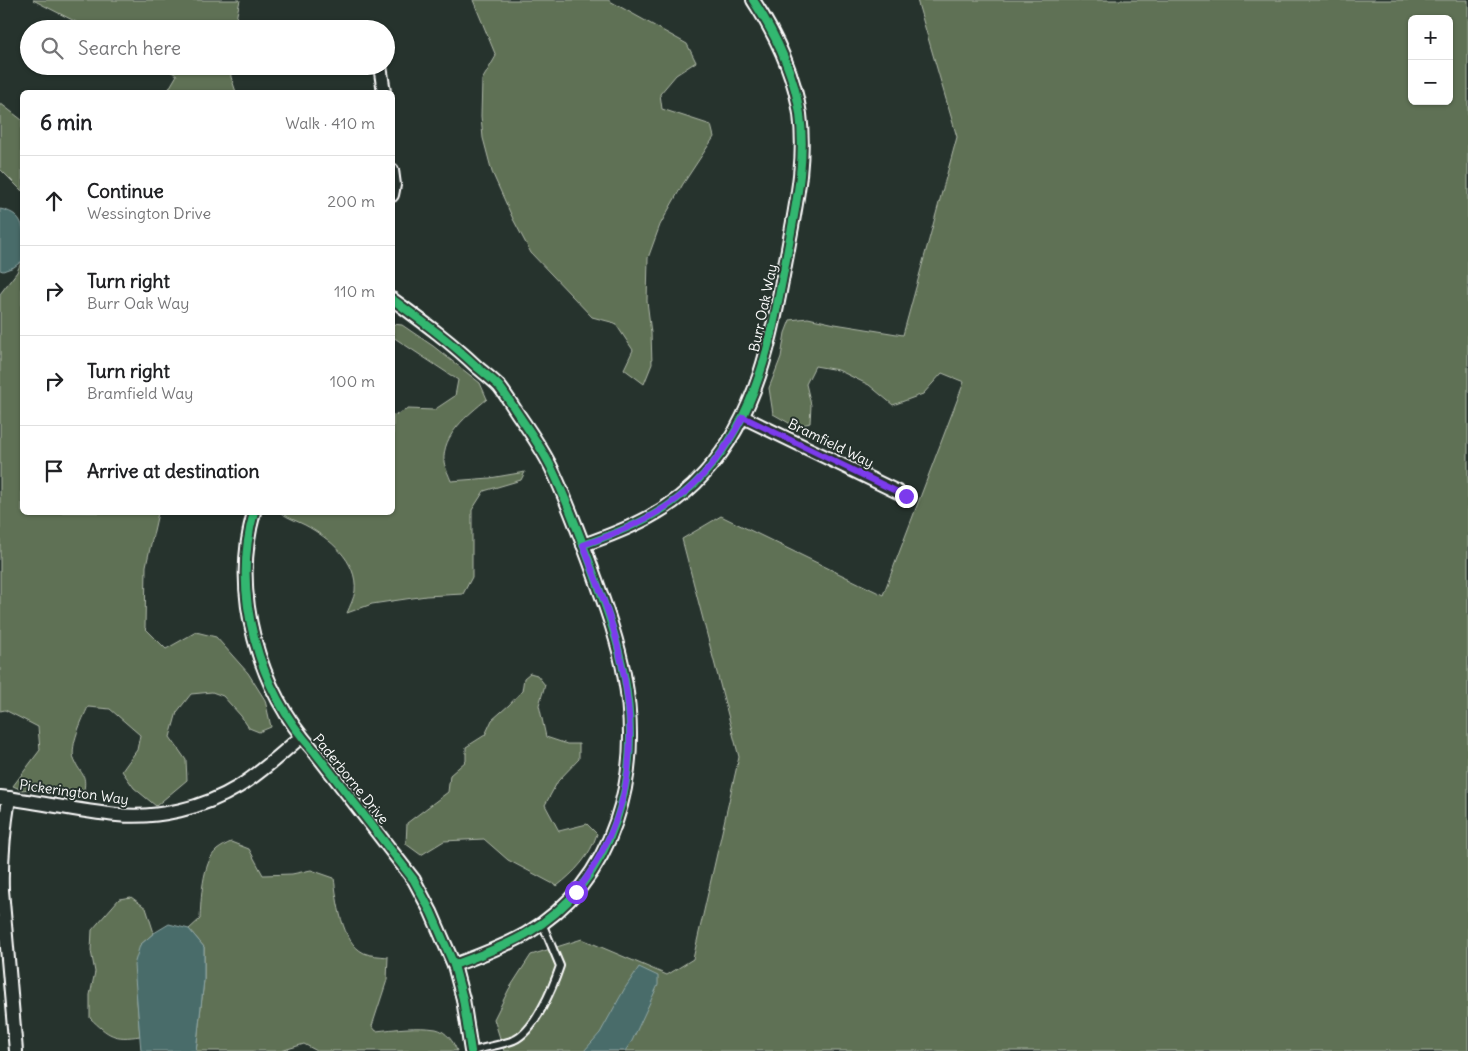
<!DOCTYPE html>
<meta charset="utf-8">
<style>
:root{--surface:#fff;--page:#f2f2f2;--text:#202124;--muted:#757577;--line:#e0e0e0}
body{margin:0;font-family:Delius,sans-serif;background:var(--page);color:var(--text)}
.controls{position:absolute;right:15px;top:15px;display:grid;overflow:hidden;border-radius:8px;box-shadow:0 1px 4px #0004}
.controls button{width:45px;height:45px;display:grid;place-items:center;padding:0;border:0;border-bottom:1px solid var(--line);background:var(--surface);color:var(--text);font:25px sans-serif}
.stop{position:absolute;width:15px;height:15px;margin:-11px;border:4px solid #7c3aed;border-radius:50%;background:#fff}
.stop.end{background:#7c3aed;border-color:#fff;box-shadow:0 1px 5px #0008}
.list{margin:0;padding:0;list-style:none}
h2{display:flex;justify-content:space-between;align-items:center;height:65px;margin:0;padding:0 20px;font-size:21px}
h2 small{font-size:16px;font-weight:400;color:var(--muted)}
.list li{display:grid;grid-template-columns:32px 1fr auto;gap:15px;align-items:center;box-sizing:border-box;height:90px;padding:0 20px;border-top:1px solid var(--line)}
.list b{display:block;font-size:19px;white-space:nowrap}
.list p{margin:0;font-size:16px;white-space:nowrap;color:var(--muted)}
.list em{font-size:16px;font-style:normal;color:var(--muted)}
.icon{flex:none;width:28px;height:28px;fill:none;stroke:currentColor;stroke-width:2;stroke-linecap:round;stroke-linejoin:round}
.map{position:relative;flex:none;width:1468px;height:1051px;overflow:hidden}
.search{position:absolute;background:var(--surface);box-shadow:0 1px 4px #0004;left:20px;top:20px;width:375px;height:55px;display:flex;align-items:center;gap:12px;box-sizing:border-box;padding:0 18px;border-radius:28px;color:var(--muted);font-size:19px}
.panel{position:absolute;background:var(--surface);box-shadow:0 1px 4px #0004;left:20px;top:90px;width:375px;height:425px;border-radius:8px}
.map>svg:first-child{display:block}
.green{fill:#5f7154;stroke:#afb8aa;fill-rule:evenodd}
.water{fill:#486c6a;stroke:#91a7a6}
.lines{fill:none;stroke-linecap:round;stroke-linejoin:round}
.service-casing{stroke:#fff;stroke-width:10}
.minor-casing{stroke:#fff;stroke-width:16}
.service{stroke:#26332d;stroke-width:6}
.minor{stroke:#26332d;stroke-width:12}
.cycleway-casing{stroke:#26332d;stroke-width:11}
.cycleway{stroke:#33b770;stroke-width:8}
.route{stroke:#7c3aed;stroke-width:6}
.labels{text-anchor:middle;stroke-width:4;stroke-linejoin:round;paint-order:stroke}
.street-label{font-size:14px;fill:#fff;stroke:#26332d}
</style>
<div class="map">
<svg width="1468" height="1051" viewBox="0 0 1468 1051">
<rect width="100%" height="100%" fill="#26332d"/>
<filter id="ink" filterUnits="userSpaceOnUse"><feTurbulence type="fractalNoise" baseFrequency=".02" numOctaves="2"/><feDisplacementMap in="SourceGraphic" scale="10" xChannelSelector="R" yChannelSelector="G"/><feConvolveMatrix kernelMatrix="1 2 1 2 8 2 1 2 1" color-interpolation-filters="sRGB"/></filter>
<g filter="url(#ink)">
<g class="green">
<polygon points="33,0 240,0 234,29 90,29"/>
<polygon points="473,0 608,0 687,44 696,62 676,75 660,94 662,109 711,125 714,137 683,184 660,225 648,258 647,301 651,333 652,364 644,384 624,369 633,350 615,323 592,317 531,253 513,219 492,172 483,138 481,116 482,80 496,56"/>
<path d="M917,0H1468V1051H504L494,1019L509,989L531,955L582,939L667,975L693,959L739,757L682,539L721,516L883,595L964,382L942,373L923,394L893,405L869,385L838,370L815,366L806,384L811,405L810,423L796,427L773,414L769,388L781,357L785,333L790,320L808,318L835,324L903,335L957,137ZM1412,19H1449V101H1412Z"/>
<polygon points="160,66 230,66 231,77 236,92 167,92 177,75"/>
<polygon points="0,103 22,120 22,191 0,169"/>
<path d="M22,260V512L158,513L146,566L145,628L166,649L196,632L216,637L248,673L265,700L271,727L259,732L249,728L241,716L223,696L212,692L191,694L177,712L170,737L186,760L187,780L156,806L134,788L122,771L137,750L140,735L110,709L88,707C82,720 70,745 74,759C80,775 87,772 84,791L38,788L22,790L13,786L40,750L38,727L5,710L0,711V294L17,272Z"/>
<path d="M393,324L402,325L433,346L480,383L487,399C468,415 442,434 444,462C445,468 449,475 451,481L490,478L525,472L521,480L484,491L472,510V577L463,594L426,596L372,604L347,613C350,606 354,598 355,591C358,561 329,538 305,525C297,521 288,518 281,513L392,512L393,416L408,409L434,410L455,396L458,380L393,337Z"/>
<path d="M530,673L537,675L545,685L539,705L546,737L567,744H579V759L558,781L545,805L559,831L587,824L597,834C590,856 575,872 557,886L508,860L484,839L444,841L421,855L406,844L407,823L448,792L450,775L466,761V747L485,735L492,720L509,705L522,691L524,678Z"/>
<path d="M231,842L249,849L263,875L292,874L311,870L334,878C337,900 341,942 364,953C371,956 380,956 388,957L387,980L372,1026L376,1031C395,1029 417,1026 436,1029C446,1031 454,1042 457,1051H317L304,1044L281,1051H196L204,980V947L189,929L200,919C201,901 202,862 217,850C221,847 226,844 231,842Z"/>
<path d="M131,897L146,908L154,933L140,945L137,1001L140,1036C114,1040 109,1036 90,1018V995L95,972L91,951L92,930L119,899Z"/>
</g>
<g class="water">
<path d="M0,209C29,214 24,236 22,261L14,267L3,271L0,270Z"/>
<polygon points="169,924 189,929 204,947 204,980 196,1051 141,1051 134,965 140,945 154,933"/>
<polygon points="639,967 658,976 658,985 632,1041 625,1051 584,1051 600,1033 625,988"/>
</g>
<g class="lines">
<defs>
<path id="service" d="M473,1051C486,1047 501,1045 514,1040C535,1031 553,987 560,966L542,923"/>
<g id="minor">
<polyline points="380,66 384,92"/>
<polyline points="392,170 394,185 392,195"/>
<path d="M392,299C422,321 451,342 477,367C484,373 492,379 499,386C507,396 513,407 520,417C531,433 542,449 551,467C566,498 578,531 590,563C603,600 617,636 624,674C643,773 617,880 526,934C503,947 479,956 454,965"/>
<polyline points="743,417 906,496"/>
<path d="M254,512C231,594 258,689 314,751L414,880L431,912L454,965L463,999L471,1051"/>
<path d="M583,545C629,529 672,511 705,473C761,411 773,328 788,249C796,204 806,160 800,114C794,73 776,35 753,0"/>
<path d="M0,797C39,802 78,811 117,815C157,819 204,808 238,787C261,773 281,754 301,737"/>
<path d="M9,798C4,829 1,859 2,890L16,1051"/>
</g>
</defs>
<use href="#service" class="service-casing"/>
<use href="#minor" class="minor-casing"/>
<use href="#service" class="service"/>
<use href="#minor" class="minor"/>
<defs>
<g id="cycleway">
<path d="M392,299C422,321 451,342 477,367C484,373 492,379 499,386C507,396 513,407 520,417C531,433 542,449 551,467C566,498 578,531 590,563C603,600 617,636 624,674C643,773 617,880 526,934C503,947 479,956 454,965"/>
<path d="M254,512C231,594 258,689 314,751L414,880L431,912L454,965L463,999L471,1051"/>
<path d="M583,545C629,529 672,511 705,473C761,411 773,328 788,249C796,204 806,160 800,114C794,73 776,35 753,0"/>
</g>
</defs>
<use href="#cycleway" class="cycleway-casing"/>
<use href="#cycleway" class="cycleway"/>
</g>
</g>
<g class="lines" filter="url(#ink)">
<path class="route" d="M576,892C637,812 640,733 616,639C608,607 594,576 583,545C660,519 704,490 743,417L906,496"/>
</g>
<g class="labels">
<g class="street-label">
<text transform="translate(763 308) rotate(-78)" y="5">Burr Oak Way</text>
<text transform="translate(831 443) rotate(26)" y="5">Bramfield Way</text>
<text transform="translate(351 779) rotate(51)" y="5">Paderborne Drive</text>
<text transform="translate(74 792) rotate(8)" y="5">Pickerington Way</text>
</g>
</g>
</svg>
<div class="controls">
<button>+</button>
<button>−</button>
</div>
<div class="stop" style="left:576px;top:892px"></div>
<div class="stop end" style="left:906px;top:496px"></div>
<div class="search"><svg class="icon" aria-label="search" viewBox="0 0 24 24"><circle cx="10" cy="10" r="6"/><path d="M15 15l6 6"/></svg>Search here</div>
<section class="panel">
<h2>6 min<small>Walk · 410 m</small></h2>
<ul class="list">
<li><svg class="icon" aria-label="ahead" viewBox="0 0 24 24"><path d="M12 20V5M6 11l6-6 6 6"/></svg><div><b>Continue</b><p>Wessington Drive</p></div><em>200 m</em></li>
<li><svg class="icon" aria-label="right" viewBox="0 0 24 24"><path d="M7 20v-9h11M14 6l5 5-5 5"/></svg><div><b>Turn right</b><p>Burr Oak Way</p></div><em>110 m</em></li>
<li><svg class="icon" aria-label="right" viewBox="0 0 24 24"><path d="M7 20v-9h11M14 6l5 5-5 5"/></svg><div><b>Turn right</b><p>Bramfield Way</p></div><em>100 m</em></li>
<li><svg class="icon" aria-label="arrive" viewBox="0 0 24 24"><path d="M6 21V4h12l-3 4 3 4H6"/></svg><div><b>Arrive at destination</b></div></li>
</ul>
</section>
</div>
